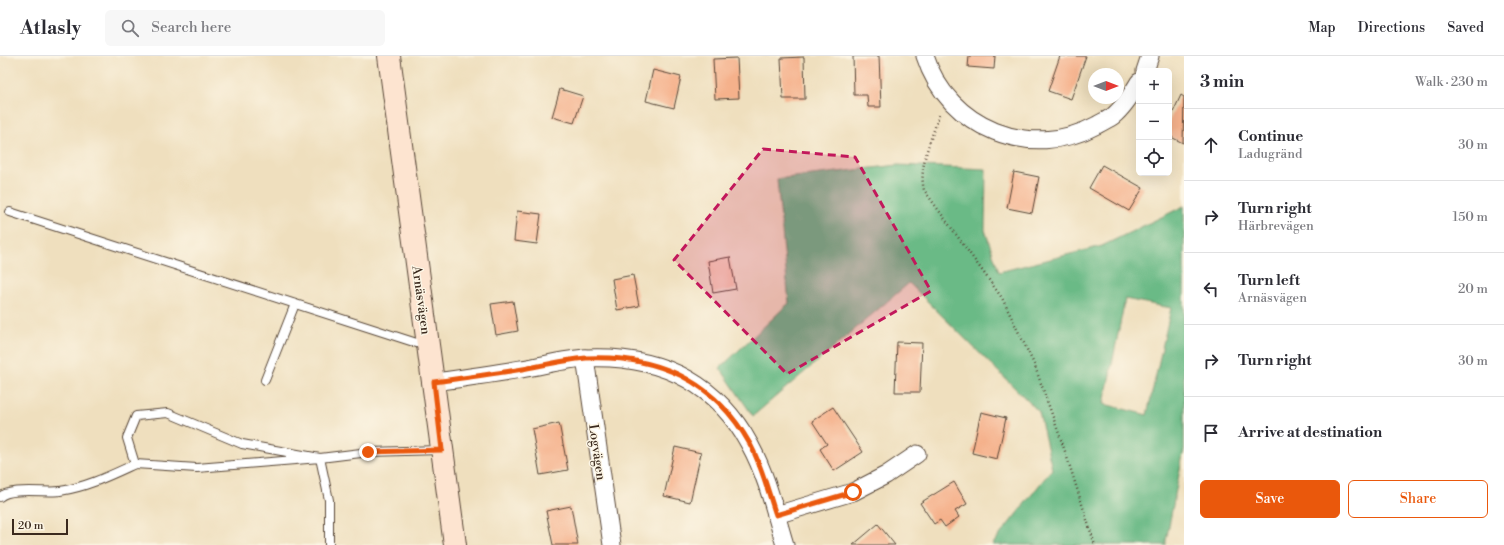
<!DOCTYPE html>
<meta charset="utf-8">
<style>
:root{--surface:#fff;--page:#f7f7f7;--text:#2b2b33;--muted:#7c7c81;--line:#e1e1e2;--accent:#ea580c}
body{margin:0;font-family:"Libre Bodoni",serif;background:var(--page);color:var(--text)}
.controls{position:absolute;right:12px;top:12px;display:grid;overflow:hidden;border-radius:6px;box-shadow:0 4px 16px #0002}
.controls button{width:36px;height:36px;display:grid;place-items:center;padding:0;border:0;border-bottom:1px solid var(--line);background:var(--surface);color:var(--text);font:20px sans-serif}
.compass{position:absolute;left:1088px;top:12px;width:36px;height:36px;border-radius:50%;background:var(--surface);box-shadow:0 4px 16px #0002;rotate:90deg}
.scale{position:absolute;left:12px;bottom:10px;width:56px;box-sizing:border-box;padding-left:4px;border:2px solid #3b2a1e;border-top:0;font-size:11px;line-height:14px;white-space:nowrap;color:#3b2a1e;-webkit-text-stroke:3px #fcf5e5;paint-order:stroke}
.stop{position:absolute;width:12px;height:12px;margin:-9px;border:3px solid #ea580c;border-radius:50%;background:#fff}
.stop.end{background:#ea580c;border-color:#fff;box-shadow:0 1px 4px #0008}
.list{margin:0;padding:0;list-style:none}
h2{display:flex;justify-content:space-between;align-items:center;height:52px;margin:0;padding:0 16px;font-size:17px}
h2 small{font-size:13px;font-weight:400;color:var(--muted)}
.list li{display:grid;grid-template-columns:26px 1fr auto;gap:12px;align-items:center;box-sizing:border-box;height:72px;padding:0 16px;border-top:1px solid var(--line)}
.list b{display:block;font-size:15px;white-space:nowrap}
.list p{margin:0;font-size:13px;white-space:nowrap;color:var(--muted)}
.list em{font-size:13px;font-style:normal;color:var(--muted)}
.actions{display:flex;gap:8px;padding:12px 16px}
.actions a{flex:1;padding:9px 0;border:1px solid var(--accent);border-radius:6px;text-align:center;font-size:14px;color:var(--accent)}
.actions .main{background:var(--accent);color:#fff}
.icon{flex:none;width:22px;height:22px;fill:none;stroke:currentColor;stroke-width:2;stroke-linecap:round;stroke-linejoin:round}
.map{position:relative;flex:none;width:1184px;height:489px;overflow:hidden}
header{display:flex;align-items:center;gap:24px;box-sizing:border-box;height:56px;padding:0 20px;background:var(--surface);border-bottom:1px solid var(--line)}
header strong{font-size:19px}
nav{display:flex;gap:22px;margin-inline-start:auto;font-size:14px}
.search{width:280px;height:36px;background:var(--page);display:flex;align-items:center;gap:10px;box-sizing:border-box;padding:0 14px;border-radius:6px;color:var(--muted);font-size:15px}
main{display:flex}
aside{flex:1;background:var(--surface)}
.map>svg:first-child{display:block}
.forest{fill:#6aba86;stroke:#527252;fill-rule:evenodd}
.building{fill:#f5b18b}
.lines{fill:none;stroke-linecap:round;stroke-linejoin:round}
.lane-casing{stroke:#564536;stroke-width:10}
.street-casing{stroke:#564536;stroke-width:19}
.secondary-casing{stroke:#564536;stroke-width:24}
.path{stroke:#564536;stroke-width:2.5;stroke-dasharray:1 3;stroke-linecap:butt}
.lane{stroke:#fff;stroke-width:8}
.street{stroke:#fff;stroke-width:17}
.secondary{stroke:#fde4d0;stroke-width:22}
.route{stroke:#ea580c;stroke-width:5}
.marked{fill:#c2185b;fill-opacity:0.2;stroke:#c2185b;stroke-width:3;stroke-dasharray:8 5;stroke-linejoin:round}
.labels{text-anchor:middle;stroke-width:3;stroke-linejoin:round;paint-order:stroke}
.street-label{font-size:13px;fill:#3b2a1e;stroke:#fcf5e5}
</style>
<header>
<strong>Atlasly</strong>
<div class="search"><svg class="icon" aria-label="search" viewBox="0 0 24 24"><circle cx="10" cy="10" r="6"/><path d="M15 15l6 6"/></svg>Search here</div>
<nav><a>Map</a><a>Directions</a><a>Saved</a></nav>
</header>
<main>
<div class="map">
<svg width="1184" height="489" viewBox="0 0 1184 489">
<rect width="100%" height="100%" fill="#fcf5e5"/>
<filter id="ink" filterUnits="userSpaceOnUse"><feTurbulence type="fractalNoise" baseFrequency=".025" numOctaves="2"/><feDisplacementMap in="SourceGraphic" scale="8" xChannelSelector="R" yChannelSelector="G"/><feConvolveMatrix kernelMatrix="1 2 1 2 8 2 1 2 1" color-interpolation-filters="sRGB"/></filter>
<filter id="wash" filterUnits="userSpaceOnUse"><feTurbulence type="fractalNoise" baseFrequency=".012" numOctaves="4" result="noise"/><feDisplacementMap in="SourceGraphic" scale="16" xChannelSelector="R" yChannelSelector="G"/><feGaussianBlur stdDeviation="0.9" result="paint"/><feColorMatrix in="noise" values="0 0 0 0 0 0 0 0 0 0 0 0 0 0 0 0 0 1.4 0 .05"/><feComposite in="paint" operator="in"/></filter>
<g filter="url(#wash)">
<rect width="100%" height="100%" fill="#efdfbe"/>
<path class="forest" d="M898,109L986,113L985,174L999,216L1102,190L1184,150V393L1166,485V489H992L1052,413L1039,356L909,227L753,360L720,312L789,247L777,123ZM1125,243L1171,252L1147,359L1104,348Z"/>
<g id="blocks">
<g class="building">
<polygon points="853,0 879,0 881,51 868,51 867,39 854,39"/>
<polygon points="969,0 995,0 994,13 968,11"/>
<polygon points="1060,0 1086,0 1071,43 1048,35"/>
<polygon points="804,1 805,43 783,43 781,2"/>
<polygon points="737,2 739,42 715,43 713,3"/>
<polygon points="653,14 681,21 674,52 646,45"/>
<polygon points="560,33 583,40 574,67 552,61"/>
<polygon points="1181,39 1184,41 1183,87 1169,80 1169,65"/>
<polygon points="1102,109 1143,132 1129,155 1089,132"/>
<polygon points="1014,116 1039,121 1032,157 1007,152"/>
<polygon points="517,155 541,158 537,188 514,185"/>
<polygon points="730,201 736,233 713,237 708,205"/>
<polygon points="633,219 639,250 617,254 612,223"/>
<polygon points="513,245 518,275 496,279 491,248"/>
<polygon points="897,286 922,287 920,336 895,336"/>
<polygon points="833,351 863,396 834,415 820,393 827,388 812,365"/>
<polygon points="981,356 1006,362 997,403 972,397"/>
<polygon points="559,367 568,414 540,419 532,373"/>
<polygon points="675,391 701,397 690,446 664,440"/>
<polygon points="954,426 967,448 955,455 959,461 945,471 940,464 934,468 920,447"/>
<polygon points="571,450 578,489 553,489 546,455"/>
<polygon points="878,468 895,489 853,489"/>
</g>
</g>
</g>
<g filter="url(#ink)">
<use href="#blocks" fill-opacity="0" stroke="#564536" stroke-width="1"/>
<g class="lines">
<defs>
<g id="lane">
<polyline points="10,156 426,290"/>
<polyline points="265,324 295,248"/>
<path d="M0,441C10,431 46,437 60,435C87,431 111,419 135,408"/>
<polyline points="329,489 329,444 320,402 197,412 135,408 127,382 136,360 168,357 242,388 320,402 369,396 441,394"/>
</g>
<g id="street">
<path d="M925,0C948,73 1031,105 1097,69C1102,66 1109,63 1113,60C1124,51 1132,38 1139,26"/>
<polyline points="1145,15 1150,0"/>
<polyline points="585,302 612,489"/>
<path d="M434,326C463,322 492,318 521,313C542,310 565,303 586,302C658,299 715,324 750,389C767,420 775,456 785,489"/>
<polyline points="776,459 853,436 886,419 917,398"/>
</g>
<polyline id="secondary" points="389,0 455,489"/>
</defs>
<use href="#lane" class="lane-casing"/>
<use href="#street" class="street-casing"/>
<use href="#secondary" class="secondary-casing"/>
<path class="path" d="M939,59C932,82 918,110 924,134L1002,242L1034,308L1064,392L1095,489"/>
<use href="#lane" class="lane"/>
<use href="#street" class="street"/>
<use href="#secondary" class="secondary"/>
</g>
</g>
<g class="lines" filter="url(#ink)">
<path class="route" d="M368,396L442,394L434,326C464,322 494,318 523,313C544,309 565,304 586,302C658,299 714,324 750,388C762,410 768,436 776,459L853,436"/>
</g>
<path class="marked" d="M763,93L855,101L931,235L787,318L674,204Z"/>
<g class="labels">
<g class="street-label">
<text transform="translate(422 244) rotate(82)" y="5">Arnäsvägen</text>
<text transform="translate(598 396) rotate(82)" y="5">Logvägen</text>
</g>
</g>
</svg>
<div class="controls">
<button>+</button>
<button>−</button>
<button><svg class="icon" aria-label="locate" viewBox="0 0 24 24"><circle cx="12" cy="12" r="6"/><path d="M12 2v4M12 18v4M2 12h4M18 12h4"/></svg></button>
</div>
<svg class="compass" viewBox="-18 -18 36 36"><path d="M0-13l5 13h-10z" fill="#e53935"/><path d="M0 13l5-13h-10z" fill="#7c7c81"/></svg>
<div class="scale">20 m</div>
<div class="stop" style="left:853px;top:436px"></div>
<div class="stop end" style="left:368px;top:396px"></div>
</div>
<aside>
<h2>3 min<small>Walk · 230 m</small></h2>
<ul class="list">
<li><svg class="icon" aria-label="ahead" viewBox="0 0 24 24"><path d="M12 20V5M6 11l6-6 6 6"/></svg><div><b>Continue</b><p>Ladugränd</p></div><em>30 m</em></li>
<li><svg class="icon" aria-label="right" viewBox="0 0 24 24"><path d="M7 20v-9h11M14 6l5 5-5 5"/></svg><div><b>Turn right</b><p>Härbrevägen</p></div><em>150 m</em></li>
<li><svg class="icon" aria-label="left" viewBox="0 0 24 24"><path d="M17 20v-9H6M10 6l-5 5 5 5"/></svg><div><b>Turn left</b><p>Arnäsvägen</p></div><em>20 m</em></li>
<li><svg class="icon" aria-label="right" viewBox="0 0 24 24"><path d="M7 20v-9h11M14 6l5 5-5 5"/></svg><div><b>Turn right</b></div><em>30 m</em></li>
<li><svg class="icon" aria-label="arrive" viewBox="0 0 24 24"><path d="M6 21V4h12l-3 4 3 4H6"/></svg><div><b>Arrive at destination</b></div></li>
</ul>
<div class="actions"><a class="main">Save</a><a>Share</a></div>
</aside>
</main>
